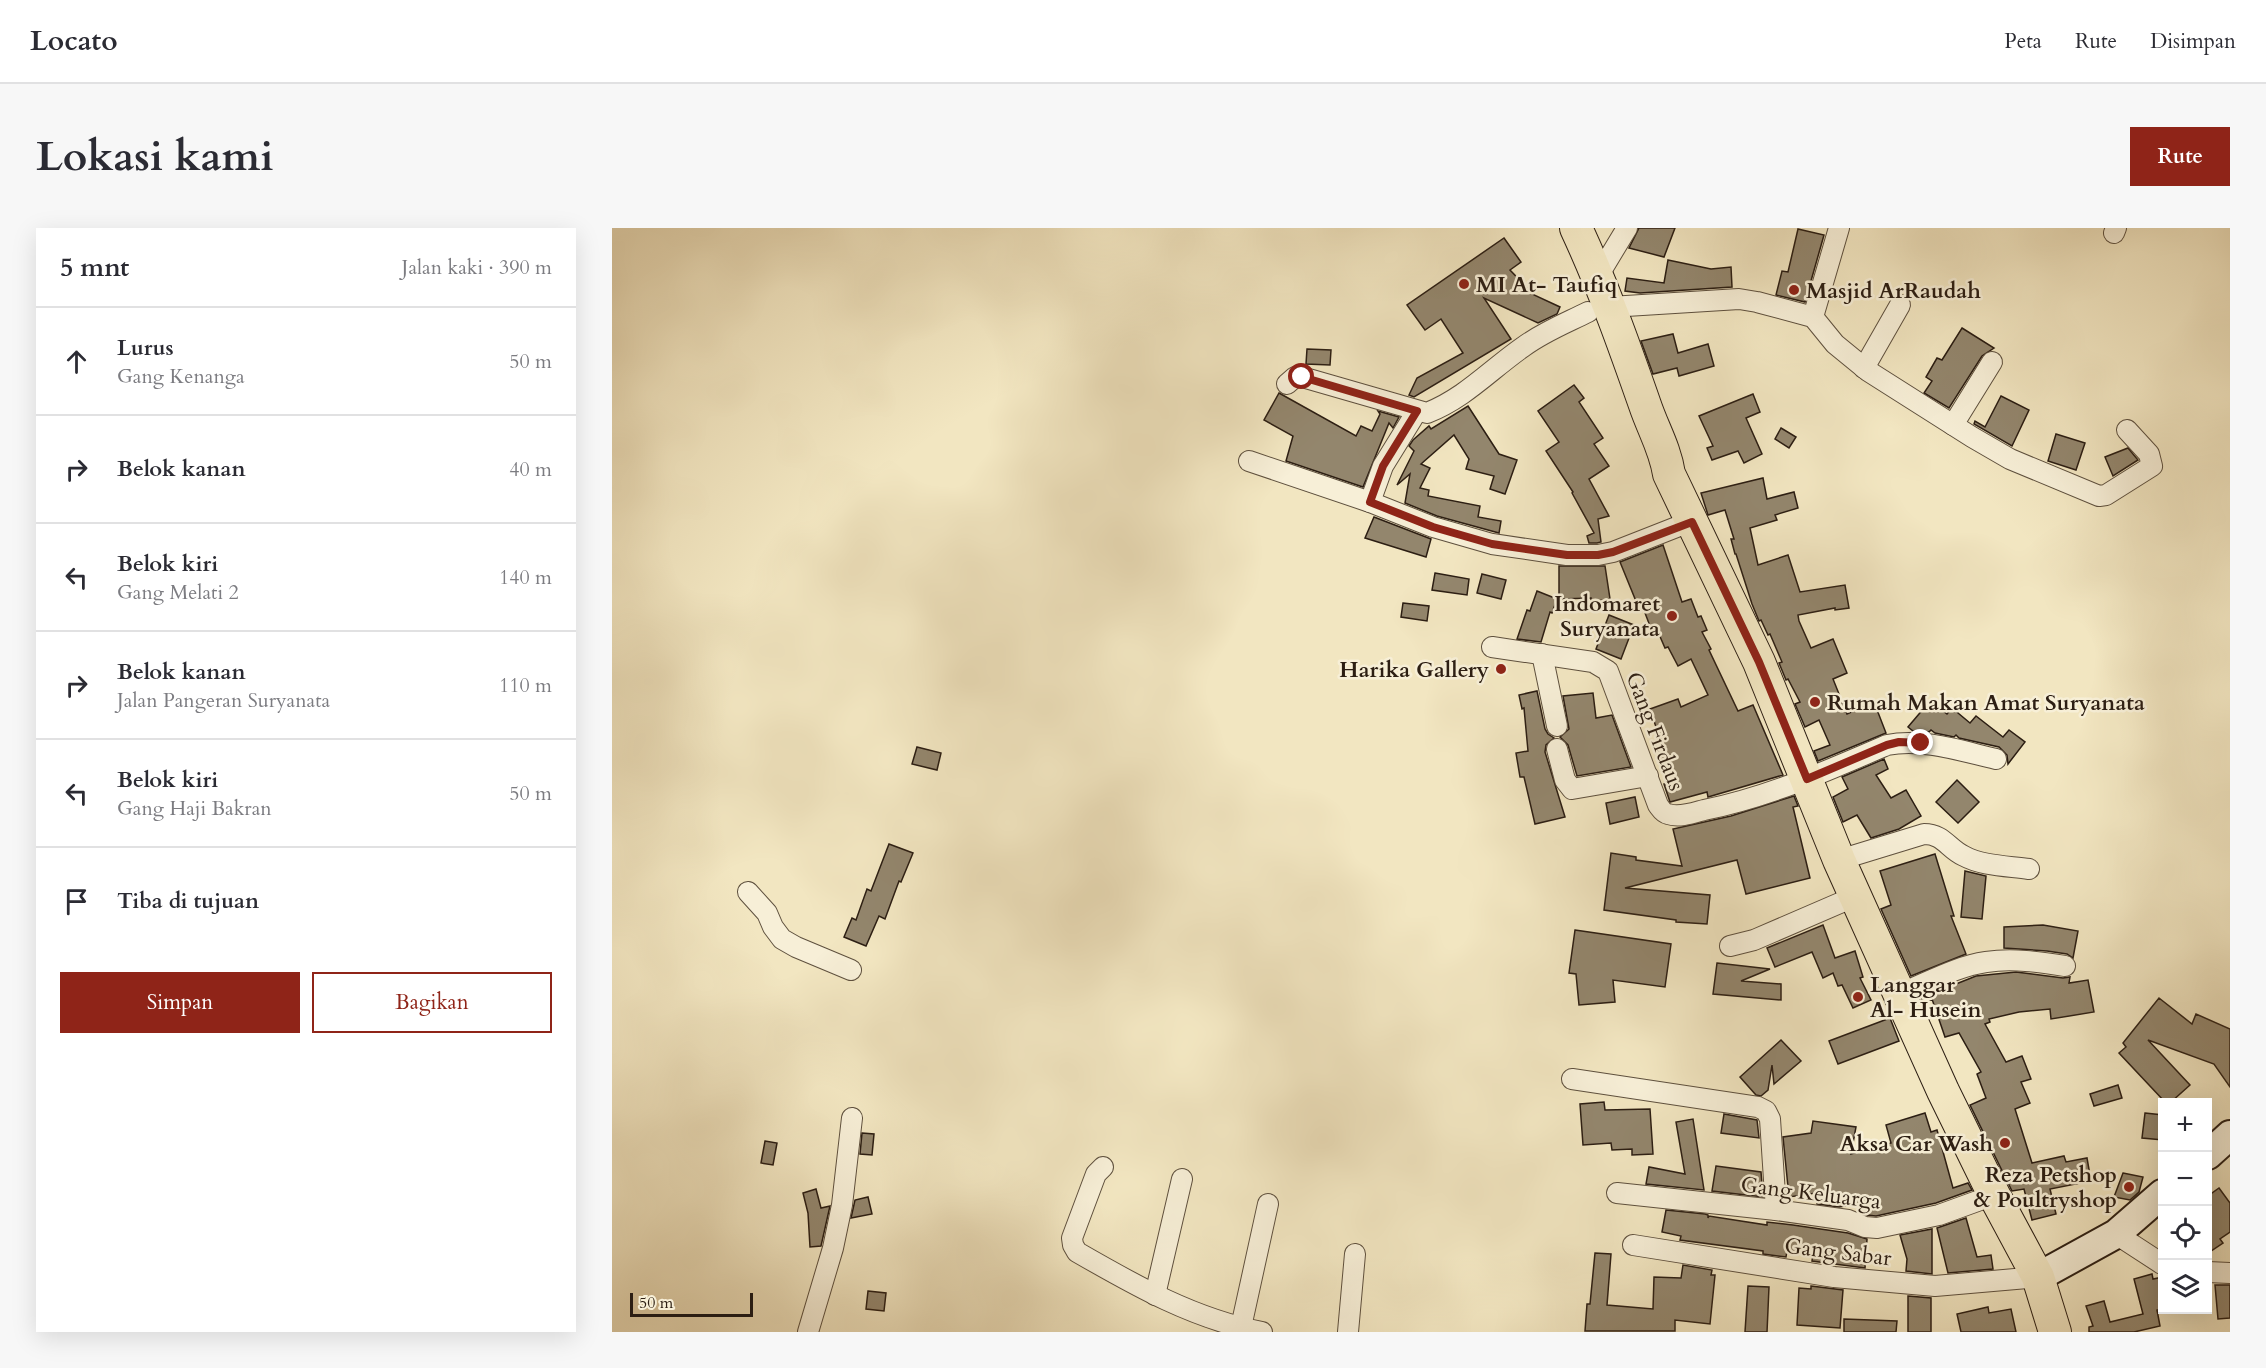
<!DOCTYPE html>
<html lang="id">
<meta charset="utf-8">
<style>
:root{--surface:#fff;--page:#f7f7f7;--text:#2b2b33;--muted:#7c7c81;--line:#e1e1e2;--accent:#8f2418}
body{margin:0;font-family:Cardo,serif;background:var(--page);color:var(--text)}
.controls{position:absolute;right:18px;bottom:18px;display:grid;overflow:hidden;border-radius:0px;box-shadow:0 6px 24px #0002}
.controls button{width:54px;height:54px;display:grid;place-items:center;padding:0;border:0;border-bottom:2px solid var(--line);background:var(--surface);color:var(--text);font:30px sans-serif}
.scale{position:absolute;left:18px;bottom:15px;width:123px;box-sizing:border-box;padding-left:6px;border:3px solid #2c1e13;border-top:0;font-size:16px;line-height:21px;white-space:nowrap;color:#2c1e13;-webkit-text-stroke:4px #f7efd7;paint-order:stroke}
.stop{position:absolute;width:18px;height:18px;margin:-14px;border:4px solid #8f2418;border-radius:50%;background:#fff}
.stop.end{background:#8f2418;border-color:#fff;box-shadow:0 2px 6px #0008}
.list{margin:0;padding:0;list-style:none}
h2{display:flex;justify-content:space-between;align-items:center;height:78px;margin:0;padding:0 24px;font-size:26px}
h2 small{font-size:20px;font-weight:400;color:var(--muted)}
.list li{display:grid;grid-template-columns:39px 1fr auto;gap:18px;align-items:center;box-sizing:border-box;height:108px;padding:0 24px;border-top:2px solid var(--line)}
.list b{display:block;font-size:22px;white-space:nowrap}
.list p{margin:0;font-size:20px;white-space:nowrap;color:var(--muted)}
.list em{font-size:20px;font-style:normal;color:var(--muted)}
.actions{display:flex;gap:12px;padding:18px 24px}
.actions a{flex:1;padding:14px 0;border:2px solid var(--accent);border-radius:0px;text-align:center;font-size:21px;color:var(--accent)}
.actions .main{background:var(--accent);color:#fff}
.icon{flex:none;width:33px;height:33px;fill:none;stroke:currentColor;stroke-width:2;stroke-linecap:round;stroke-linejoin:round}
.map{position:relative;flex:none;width:1618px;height:1104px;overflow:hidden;border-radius:0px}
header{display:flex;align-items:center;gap:36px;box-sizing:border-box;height:84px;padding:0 30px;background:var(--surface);border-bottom:2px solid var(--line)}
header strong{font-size:28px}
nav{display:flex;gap:33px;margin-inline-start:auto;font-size:21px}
.intro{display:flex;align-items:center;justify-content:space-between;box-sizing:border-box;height:144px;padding:0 36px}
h1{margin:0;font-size:42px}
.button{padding:15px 27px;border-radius:0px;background:var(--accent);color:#fff;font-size:21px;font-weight:700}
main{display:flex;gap:36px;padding:0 36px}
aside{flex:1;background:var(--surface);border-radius:0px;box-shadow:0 6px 24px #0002}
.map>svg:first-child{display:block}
.building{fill:#93866d;stroke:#2c1e13;stroke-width:1.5}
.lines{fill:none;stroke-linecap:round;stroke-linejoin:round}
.minor-casing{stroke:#5e503e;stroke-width:22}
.secondary-casing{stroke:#2c1e13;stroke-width:32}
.primary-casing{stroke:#2c1e13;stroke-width:34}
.minor{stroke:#f7efd7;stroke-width:20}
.secondary{stroke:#f7efd7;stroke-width:28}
.primary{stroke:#f2e6c1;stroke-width:32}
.route{stroke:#8f2418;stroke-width:8}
.poi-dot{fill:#8f2418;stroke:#f7efd7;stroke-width:2}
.labels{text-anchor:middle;stroke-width:5;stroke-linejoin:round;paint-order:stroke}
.poi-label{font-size:22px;font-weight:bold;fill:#2c1e13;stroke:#f7efd7;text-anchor:start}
.street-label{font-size:22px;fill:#2c1e13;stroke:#f7efd7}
</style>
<header>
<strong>Locato</strong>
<nav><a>Peta</a><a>Rute</a><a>Disimpan</a></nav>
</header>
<div class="intro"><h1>Lokasi kami</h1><a class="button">Rute</a></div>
<main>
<aside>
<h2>5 mnt<small>Jalan kaki · 390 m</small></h2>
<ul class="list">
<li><svg class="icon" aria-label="ahead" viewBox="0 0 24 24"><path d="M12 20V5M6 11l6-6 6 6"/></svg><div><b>Lurus</b><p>Gang Kenanga</p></div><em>50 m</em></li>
<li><svg class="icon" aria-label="right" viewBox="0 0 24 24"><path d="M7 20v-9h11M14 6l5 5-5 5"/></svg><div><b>Belok kanan</b></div><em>40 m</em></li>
<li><svg class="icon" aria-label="left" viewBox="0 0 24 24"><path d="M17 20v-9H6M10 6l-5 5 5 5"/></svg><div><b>Belok kiri</b><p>Gang Melati 2</p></div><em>140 m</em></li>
<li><svg class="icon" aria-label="right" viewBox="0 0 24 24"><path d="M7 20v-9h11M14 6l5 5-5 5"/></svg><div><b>Belok kanan</b><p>Jalan Pangeran Suryanata</p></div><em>110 m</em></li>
<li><svg class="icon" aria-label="left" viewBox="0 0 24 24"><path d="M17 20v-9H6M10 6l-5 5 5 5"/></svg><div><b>Belok kiri</b><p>Gang Haji Bakran</p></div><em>50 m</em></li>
<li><svg class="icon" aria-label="arrive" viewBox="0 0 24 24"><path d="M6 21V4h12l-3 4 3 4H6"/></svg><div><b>Tiba di tujuan</b></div></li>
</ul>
<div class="actions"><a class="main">Simpan</a><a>Bagikan</a></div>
</aside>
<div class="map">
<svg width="1618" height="1104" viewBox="0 0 1618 1104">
<rect width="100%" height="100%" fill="#f2e6c1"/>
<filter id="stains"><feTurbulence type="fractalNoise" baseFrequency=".00333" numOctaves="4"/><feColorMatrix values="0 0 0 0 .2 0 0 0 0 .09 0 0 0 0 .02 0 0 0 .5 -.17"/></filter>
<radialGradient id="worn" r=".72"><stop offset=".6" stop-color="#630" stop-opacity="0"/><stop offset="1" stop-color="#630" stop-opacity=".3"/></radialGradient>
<g class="building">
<polygon points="1027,0 1063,0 1052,29 1017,20"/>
<polygon points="1186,1 1212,7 1193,74 1164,67 1170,43 1176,44"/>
<polygon points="892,10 909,34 898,42 922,67 948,79 945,86 926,95 872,70 899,111 802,169 797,167 805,150 851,125 829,91 813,102 795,77"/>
<polygon points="1056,32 1099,41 1119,39 1120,59 1028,65 1013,63 1015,50 1052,55"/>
<polygon points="1350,100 1382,120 1370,128 1337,180 1312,165 1320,153 1314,149 1325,130 1330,132"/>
<polygon points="1061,106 1066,125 1096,116 1102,138 1067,148 1065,140 1041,146 1029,113"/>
<polygon points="695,121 719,122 718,137 694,136"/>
<polygon points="962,157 972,170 967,174 991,210 982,216 997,238 977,251 997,288 986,291 989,314 985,315 977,315 975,308 982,305 960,265 961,264 934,223 947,214 926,183"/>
<polygon points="667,165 744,208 749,198 760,203 768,186 766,183 787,189 781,200 777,195 751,259 674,233 681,208 652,192"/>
<polygon points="1141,166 1148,184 1134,190 1150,226 1132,235 1126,223 1100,232 1095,220 1101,218 1087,188"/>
<polygon points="1389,168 1417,182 1400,218 1362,196 1363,193 1373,199"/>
<polygon points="856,178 887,226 905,232 893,266 878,261 882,248 854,241 857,231 842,207 809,236 818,240 808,260 817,262 816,268 868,278 866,289 889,293 887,305 825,288 793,275 798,246 785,257 802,223 797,218 801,212 817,198 819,201"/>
<polygon points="1169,200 1184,209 1177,220 1163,211"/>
<polygon points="1444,206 1473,215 1464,242 1436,233"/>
<polygon points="1516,220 1526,232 1501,248 1493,229"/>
<polygon points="1151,250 1155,271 1182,264 1186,280 1163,287 1165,292 1138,300 1146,337 1176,327 1188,364 1233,357 1237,380 1223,382 1223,380 1186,387 1187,393 1199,420 1221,411 1235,445 1221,451 1235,486 1262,474 1274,505 1206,533 1202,523 1218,517 1207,492 1193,499 1183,476 1188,474 1176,451 1174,452 1167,435 1170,434 1158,406 1156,407 1149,392 1147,393 1140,376 1124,326 1123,326 1119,311 1122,311 1113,282 1096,287 1089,265"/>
<polygon points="762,289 819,311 814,329 753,310"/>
<polygon points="1051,317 1070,374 1079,371 1086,389 1089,388 1095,402 1090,404 1099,421 1097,422 1126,483 1141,477 1171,547 1096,569 1095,564 1058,574 1052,556 1056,555 1043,513 1048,511 1038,481 1066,471 1069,479 1096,467 1079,431 1066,438 1056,419 1053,420 1046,404 1041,406 1030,377 1028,383 1008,334"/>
<polygon points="947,338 993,338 998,371 979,374 979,370 947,371"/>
<polygon points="823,345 857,351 855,367 820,362"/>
<polygon points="870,346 894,352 889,371 865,365"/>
<polygon points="925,363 945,371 940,385 938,384 929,414 905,411 915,382 918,383"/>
<polygon points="791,375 817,378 815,393 789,389"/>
<polygon points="997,387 1022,397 1009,431 984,421"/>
<polygon points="925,463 933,501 936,506 942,510 934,517 933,524 953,589 923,596 912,549 908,549 904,525 916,523 912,480 910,481 907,467"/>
<polygon points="981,465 984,490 1000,487 1019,539 965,548 956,517 948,509 957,501 951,468"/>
<polygon points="1318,473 1335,486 1340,480 1358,495 1364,488 1391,509 1397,502 1413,514 1396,536 1395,527 1387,519 1347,510 1344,507 1342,509 1323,505 1319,502 1317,504 1301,503 1296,499"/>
<polygon points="305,519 329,525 325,542 300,536"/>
<polygon points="1272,531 1276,541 1264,547 1279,570 1294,562 1309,588 1287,601 1259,610 1245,587 1231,594 1221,569 1236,561 1230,549"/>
<polygon points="1345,552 1367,574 1346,595 1324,574"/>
<polygon points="1182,568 1186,578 1181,579 1198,650 1134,666 1125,632 1013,660 1098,667 1095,696 1064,694 1064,692 992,682 999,625 1024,629 1024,632 1070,638 1061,601 1119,588"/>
<polygon points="1023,569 1027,589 998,596 994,575"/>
<polygon points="277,616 301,625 289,654 287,653 273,691 267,688 254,718 232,709 240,690 244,692 255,661 259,663"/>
<polygon points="1323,626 1342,688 1339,688 1354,726 1299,748 1269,681 1279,677 1268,643"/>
<polygon points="1353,643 1374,648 1370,691 1349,689"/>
<polygon points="1211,697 1223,730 1243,723 1251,749 1248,750 1259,772 1241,780 1230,757 1226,758 1221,745 1211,750 1200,724 1163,739 1155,720"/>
<polygon points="1431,697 1466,703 1461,730 1455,726 1435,723 1392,720 1392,699"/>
<polygon points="963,702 1059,716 1053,759 1001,752 1003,774 967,777 964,746 957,745"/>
<polygon points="1105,735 1158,741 1129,753 1169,756 1169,772 1101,766"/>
<polygon points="1404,744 1451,750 1458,749 1457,755 1476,752 1482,784 1439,791 1438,781 1407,784 1377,791 1378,794 1373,796 1394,834 1410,828 1419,851 1409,854 1418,875 1403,881 1420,935 1452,928 1454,934 1475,930 1479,953 1438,961 1444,986 1420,992 1412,961 1400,963 1358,877 1374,870 1365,846 1369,844 1347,805 1333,809 1320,771 1311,775 1309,770 1364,748"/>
<polygon points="1547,770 1580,796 1584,786 1618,801 1618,859 1602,836 1536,812 1578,857 1559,874 1553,874 1507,825 1514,819 1511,815"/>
<polygon points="1278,790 1287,813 1226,836 1217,813"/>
<polygon points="1169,812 1189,833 1162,856 1160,837 1156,862 1149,868 1144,867 1128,849"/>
<polygon points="1506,857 1510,870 1482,878 1478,866"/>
<polygon points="992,874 993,882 1038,881 1041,926 1020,927 1020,921 1000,922 999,915 971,917 968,876"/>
<polygon points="1313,885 1319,904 1325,902 1341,960 1356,955 1360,962 1324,975 1264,988 1255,987 1252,975 1227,979 1205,976 1204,965 1177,969 1171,909 1199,905 1201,893 1244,899 1239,926 1279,915 1274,897"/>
<polygon points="1533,885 1551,887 1551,912 1530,910"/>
<polygon points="1112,886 1145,892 1147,910 1109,905"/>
<polygon points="1081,891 1092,962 1034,956 1037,939 1073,946 1064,894"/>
<polygon points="250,905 262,906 260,927 248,926"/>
<polygon points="153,913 165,915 161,937 149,935"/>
<polygon points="1104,938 1149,944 1151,969 1100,963"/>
<polygon points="1511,945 1531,949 1527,964 1518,972 1502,969"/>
<polygon points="1607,960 1618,975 1618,1004 1608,1011 1611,1015 1596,1025 1596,968"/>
<polygon points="204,961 209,980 218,978 209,1018 198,1019 196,985 191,965"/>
<polygon points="256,969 260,986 239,990 243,972"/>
<polygon points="1054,982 1093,986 1096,987 1096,990 1097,988 1155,997 1155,994 1181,997 1236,1005 1255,1011 1253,1040 1200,1033 1201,1025 1175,1023 1174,1029 1151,1026 1151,1023 1068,1012 1069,1008 1050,1004"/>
<polygon points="1354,990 1365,1029 1379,1027 1381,1041 1336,1045 1325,1000"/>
<polygon points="1320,1001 1320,1046 1294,1043 1295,1031 1288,1007"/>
<polygon points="983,1025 999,1026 995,1077 1041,1081 1042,1049 1069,1050 1071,1037 1100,1042 1099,1047 1103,1047 1098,1096 1063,1092 1063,1103 973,1103 975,1076 978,1076"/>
<polygon points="1540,1046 1541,1051 1551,1049 1551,1081 1545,1082 1548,1098 1522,1104 1477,1104 1477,1099 1481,1098 1474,1078 1492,1073 1498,1094 1531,1086 1522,1051"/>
<polygon points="1603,1057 1618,1057 1618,1090 1606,1091"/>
<polygon points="1136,1058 1157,1059 1155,1104 1133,1104"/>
<polygon points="1199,1058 1231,1062 1228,1100 1185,1097 1187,1060 1199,1061"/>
<polygon points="256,1063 274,1065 272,1083 254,1081"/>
<polygon points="1296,1068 1319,1070 1319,1104 1296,1104"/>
<polygon points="1376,1079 1377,1085 1399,1081 1404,1104 1349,1104 1345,1086"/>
<polygon points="1232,1091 1285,1093 1284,1104 1232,1104"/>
</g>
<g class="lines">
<defs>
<g id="minor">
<polyline points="1502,5 1504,0"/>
<polyline points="986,48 1015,0"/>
<polyline points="998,79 1127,71 1145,74 1201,89 1223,116 1256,143 1360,209 1398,231 1487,268 1494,267 1540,238 1537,226 1515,202"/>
<polyline points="1201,89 1227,0"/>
<polyline points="1252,140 1288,77"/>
<path d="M675,156L683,149H690L815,185C853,170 878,142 911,119C931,104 954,95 976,84"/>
<polyline points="1341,197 1380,134"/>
<polyline points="637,233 758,274 821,299 880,316 955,327 986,327 1001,324 1080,293"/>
<polyline points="758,274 771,238 805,183"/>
<path d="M880,419L981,434L996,443L1046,577C1049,581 1051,585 1056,586C1067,590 1081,585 1092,582C1156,569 1215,543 1275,517C1311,510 1349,523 1384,531"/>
<polyline points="930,426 945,498"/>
<polyline points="945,521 953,552 960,561 1036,548"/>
<path d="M1227,632L1312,606C1332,606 1336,621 1352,628C1370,638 1397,638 1417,641"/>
<polyline points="136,664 155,685 161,699 170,711 184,719 239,742"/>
<polyline points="1118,718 1142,712 1244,668"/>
<path d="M1287,766C1315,755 1345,738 1374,734C1401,730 1427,734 1453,738"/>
<polyline points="960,851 1146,879 1154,883 1158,891 1164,982"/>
<path d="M491,939L484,946L460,1010L461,1017L465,1024C524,1058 582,1091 650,1104"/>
<polyline points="1005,965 1164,982 1236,992 1253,999 1265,1000 1327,987 1382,967"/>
<polyline points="1504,1006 1550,1036"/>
<polyline points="1021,1017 1222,1049 1323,1058 1426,1049"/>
<polyline points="1596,1044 1618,1045"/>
<polyline points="543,1067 570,951"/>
<polyline points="629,1099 656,976"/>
<polyline points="196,1104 221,1020 230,977 240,890"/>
<polyline points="736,1104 743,1026"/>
</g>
<g id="secondary">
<polyline points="1596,927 1618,907"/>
<polyline points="1426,1049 1504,1006 1550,966"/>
</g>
<path id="primary" d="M964,0C991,58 1012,117 1033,177C1041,201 1053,220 1057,246L1147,434L1227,632L1331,863L1382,967L1426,1049L1443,1104"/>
</defs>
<use href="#minor" class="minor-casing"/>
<use href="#secondary" class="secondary-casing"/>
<use href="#primary" class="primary-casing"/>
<use href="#minor" class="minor"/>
<use href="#secondary" class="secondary"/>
<use href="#primary" class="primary"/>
</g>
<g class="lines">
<polyline class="route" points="690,149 805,183 771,238 758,274 821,299 880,316 955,327 986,327 1001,324 1080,294 1147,434 1195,551 1275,517 1287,514 1309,515"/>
</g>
<g class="poi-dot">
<circle cx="852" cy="56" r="6"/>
<circle cx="1182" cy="62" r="6"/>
<circle cx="1060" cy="388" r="6"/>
<circle cx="889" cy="441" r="6"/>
<circle cx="1203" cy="474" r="6"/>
<circle cx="1246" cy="769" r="6"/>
<circle cx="1393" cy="915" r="6"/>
<circle cx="1517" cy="959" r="6"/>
</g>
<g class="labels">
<g class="poi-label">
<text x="864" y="64">MI At- Taufiq</text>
<text x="1194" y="70">Masjid ArRaudah</text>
<text x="1048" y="383" text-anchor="end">Indomaret<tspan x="1048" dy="25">Suryanata</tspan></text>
<text x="877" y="449" text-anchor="end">Harika Gallery</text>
<text x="1215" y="482">Rumah Makan Amat Suryanata</text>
<text x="1258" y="764">Langgar<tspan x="1258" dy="25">Al- Husein</tspan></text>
<text x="1381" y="923" text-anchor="end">Aksa Car Wash</text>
<text x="1505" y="954" text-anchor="end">Reza Petshop<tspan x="1505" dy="25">&amp; Poultryshop</tspan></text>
</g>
<g class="street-label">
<text transform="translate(1044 503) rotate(69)" y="8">Gang Firdaus</text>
<text transform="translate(1199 964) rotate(7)" y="8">Gang Keluarga</text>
<text transform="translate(1226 1023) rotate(7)" y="8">Gang Sabar</text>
</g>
</g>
<rect width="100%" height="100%" filter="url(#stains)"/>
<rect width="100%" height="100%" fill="url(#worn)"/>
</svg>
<div class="controls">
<button>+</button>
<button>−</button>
<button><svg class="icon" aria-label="locate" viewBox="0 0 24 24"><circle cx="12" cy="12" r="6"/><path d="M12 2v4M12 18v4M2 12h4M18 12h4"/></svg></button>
<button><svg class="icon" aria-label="layers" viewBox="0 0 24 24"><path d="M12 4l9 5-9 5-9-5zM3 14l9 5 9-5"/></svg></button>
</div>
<div class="scale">50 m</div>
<div class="stop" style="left:690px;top:149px"></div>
<div class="stop end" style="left:1309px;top:515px"></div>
</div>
</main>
